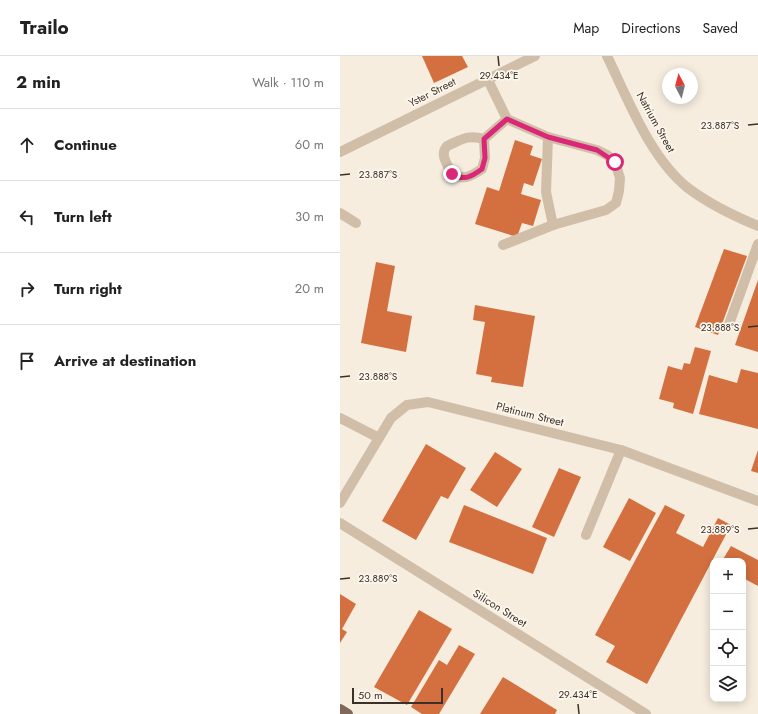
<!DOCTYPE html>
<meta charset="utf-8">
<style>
:root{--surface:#fff;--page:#f2f2f2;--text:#222;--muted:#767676;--line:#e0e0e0}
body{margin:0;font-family:Jost,sans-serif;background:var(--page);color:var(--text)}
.controls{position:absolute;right:12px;bottom:12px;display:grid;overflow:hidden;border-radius:8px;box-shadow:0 2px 10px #0003}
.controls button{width:36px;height:36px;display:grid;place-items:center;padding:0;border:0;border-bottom:1px solid var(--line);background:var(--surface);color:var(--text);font:20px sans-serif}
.compass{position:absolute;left:322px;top:12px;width:36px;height:36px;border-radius:50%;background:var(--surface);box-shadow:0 2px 10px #0003;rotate:353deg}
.scale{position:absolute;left:12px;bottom:10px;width:91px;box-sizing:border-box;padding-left:4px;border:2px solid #3c3129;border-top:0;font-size:11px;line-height:14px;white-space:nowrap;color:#3c3129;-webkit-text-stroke:3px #fcf6ec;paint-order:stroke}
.stop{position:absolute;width:12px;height:12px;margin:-9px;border:3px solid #db2777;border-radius:50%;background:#fff}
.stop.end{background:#db2777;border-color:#fff;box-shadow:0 1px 4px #0008}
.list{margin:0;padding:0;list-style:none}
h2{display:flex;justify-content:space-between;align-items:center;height:52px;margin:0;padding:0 16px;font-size:17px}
h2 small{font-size:13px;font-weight:400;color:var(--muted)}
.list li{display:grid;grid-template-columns:26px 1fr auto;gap:12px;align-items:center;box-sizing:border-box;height:72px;padding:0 16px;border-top:1px solid var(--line)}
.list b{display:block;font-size:15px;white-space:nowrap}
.list em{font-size:13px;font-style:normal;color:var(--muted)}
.icon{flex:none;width:22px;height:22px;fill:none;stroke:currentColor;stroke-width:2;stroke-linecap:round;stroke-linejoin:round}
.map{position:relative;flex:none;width:418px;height:658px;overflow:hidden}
header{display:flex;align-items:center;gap:24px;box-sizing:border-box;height:56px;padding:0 20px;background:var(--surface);border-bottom:1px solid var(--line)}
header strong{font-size:19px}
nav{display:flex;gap:22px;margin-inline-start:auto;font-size:14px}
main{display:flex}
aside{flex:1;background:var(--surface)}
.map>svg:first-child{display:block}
.building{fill:#d4703f}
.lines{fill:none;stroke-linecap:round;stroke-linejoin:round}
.minor{stroke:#d0bea9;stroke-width:10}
.major{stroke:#806959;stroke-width:10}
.route{stroke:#db2777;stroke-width:5}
.ticks{fill:none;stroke:#3c3129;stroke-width:1.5}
.labels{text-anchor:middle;stroke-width:3.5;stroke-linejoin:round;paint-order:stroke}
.street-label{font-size:11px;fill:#3c3129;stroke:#fcf6ec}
.ticks-label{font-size:10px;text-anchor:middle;fill:#3c3129;stroke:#fcf6ec;stroke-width:3.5;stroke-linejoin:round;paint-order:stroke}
</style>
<header>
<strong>Trailo</strong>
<nav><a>Map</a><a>Directions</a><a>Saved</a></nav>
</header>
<main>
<aside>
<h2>2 min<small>Walk · 110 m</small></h2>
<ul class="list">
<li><svg class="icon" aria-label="ahead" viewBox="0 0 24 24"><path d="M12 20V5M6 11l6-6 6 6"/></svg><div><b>Continue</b></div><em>60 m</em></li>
<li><svg class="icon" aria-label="left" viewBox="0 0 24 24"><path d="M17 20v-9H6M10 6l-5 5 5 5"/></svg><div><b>Turn left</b></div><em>30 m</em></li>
<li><svg class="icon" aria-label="right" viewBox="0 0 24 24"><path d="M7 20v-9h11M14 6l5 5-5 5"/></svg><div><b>Turn right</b></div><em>20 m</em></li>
<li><svg class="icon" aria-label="arrive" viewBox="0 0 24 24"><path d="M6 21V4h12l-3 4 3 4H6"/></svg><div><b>Arrive at destination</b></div></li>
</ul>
</aside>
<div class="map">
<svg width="418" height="658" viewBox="0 0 418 658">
<rect width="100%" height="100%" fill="#f6eddf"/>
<g class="building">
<polygon points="82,0 122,0 128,11 94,27"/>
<polygon points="175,84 193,90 190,99 202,103 193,130 184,127 181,138 201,144 193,170 182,167 177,181 135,168 147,131 159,135"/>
<polygon points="384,193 407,200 378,279 355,271"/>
<polygon points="36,206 55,210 47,255 72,260 66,296 21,287"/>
<polygon points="418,224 418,296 395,289"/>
<polygon points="135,249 195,260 183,331 151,326 152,321 136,318 145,266 133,264"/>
<polygon points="355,291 371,295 353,358 333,352 334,347 319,343 328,310 342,314 344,307 350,308"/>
<polygon points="401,313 418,317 418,373 359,358 369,319 397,327"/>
<polygon points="86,388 126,412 108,443 101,440 76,484 42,465"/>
<polygon points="418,394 418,417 411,415"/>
<polygon points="155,396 182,413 157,451 130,434"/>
<polygon points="219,412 241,421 214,481 192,471"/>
<polygon points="289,442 316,457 290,505 263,491"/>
<polygon points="124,449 207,482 193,518 109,486"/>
<polygon points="325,449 345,459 336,477 363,491 378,462 391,469 307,628 266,606 275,590 255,579"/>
<polygon points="391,490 418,504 418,530 403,522 403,505 382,505"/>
<polygon points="0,538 16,548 2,573 7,576 0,587"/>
<polygon points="79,554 112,573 67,649 34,631"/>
<polygon points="119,589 135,598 99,658 82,658 71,651 99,604 107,609"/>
<polygon points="163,621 217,654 215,658 140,658"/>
</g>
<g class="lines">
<g class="minor">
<path d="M267,0C288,43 310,102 348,132C369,148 394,160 418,170"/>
<polyline points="147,22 167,63 208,81 257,94 267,99 275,106 280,122 279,135 276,147 266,154 213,169 163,189"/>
<polyline points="208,81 206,136 213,169"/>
<path d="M144,83C128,78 121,84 107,90C99,99 108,109 112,118C124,125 131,120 142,113L145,102L144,83L167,63"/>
<polyline points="0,96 195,0"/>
<polyline points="0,157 16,167"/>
<polyline points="388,271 418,188"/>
<polyline points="0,362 39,382"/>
<polyline points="0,447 51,362 67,349 88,346 281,394 418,445"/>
<polyline points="0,467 306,658"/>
<polyline points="246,479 281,394"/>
</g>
<polyline class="major" points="0,653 8,658"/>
</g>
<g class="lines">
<path class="route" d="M112,118C124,125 131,121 142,113L145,102L144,83L167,63L208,81L257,94L275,106"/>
</g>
<path class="ticks" d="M158,0L159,10M408,69L418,68M0,119L10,118M408,271L418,270M0,321L10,320M408,473L418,472M0,523L10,522M238,648L239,658"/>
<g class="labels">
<g class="street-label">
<text transform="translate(92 36) rotate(-27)" y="4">Yster Street</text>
<text transform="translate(316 66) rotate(61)" y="4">Natrium Street</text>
<text transform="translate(190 358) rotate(14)" y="4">Platinum Street</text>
<text transform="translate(160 552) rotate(32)" y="4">Silicon Street</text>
</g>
</g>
<g class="ticks-label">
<text x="159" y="23">29.434°E</text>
<text x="380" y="73">23.887°S</text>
<text x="38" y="122">23.887°S</text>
<text x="380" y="275">23.888°S</text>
<text x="38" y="324">23.888°S</text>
<text x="380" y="477">23.889°S</text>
<text x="38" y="526">23.889°S</text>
<text x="238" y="642">29.434°E</text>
</g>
</svg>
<div class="controls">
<button>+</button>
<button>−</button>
<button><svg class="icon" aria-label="locate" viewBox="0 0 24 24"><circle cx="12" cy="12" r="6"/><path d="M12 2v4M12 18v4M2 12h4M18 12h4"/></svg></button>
<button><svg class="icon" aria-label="layers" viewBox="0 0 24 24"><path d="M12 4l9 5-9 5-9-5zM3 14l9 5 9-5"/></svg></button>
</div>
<svg class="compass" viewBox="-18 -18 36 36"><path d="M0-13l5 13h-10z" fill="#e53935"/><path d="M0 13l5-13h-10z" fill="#767676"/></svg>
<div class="scale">50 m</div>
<div class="stop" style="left:275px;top:106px"></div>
<div class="stop end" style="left:112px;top:118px"></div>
</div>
</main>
